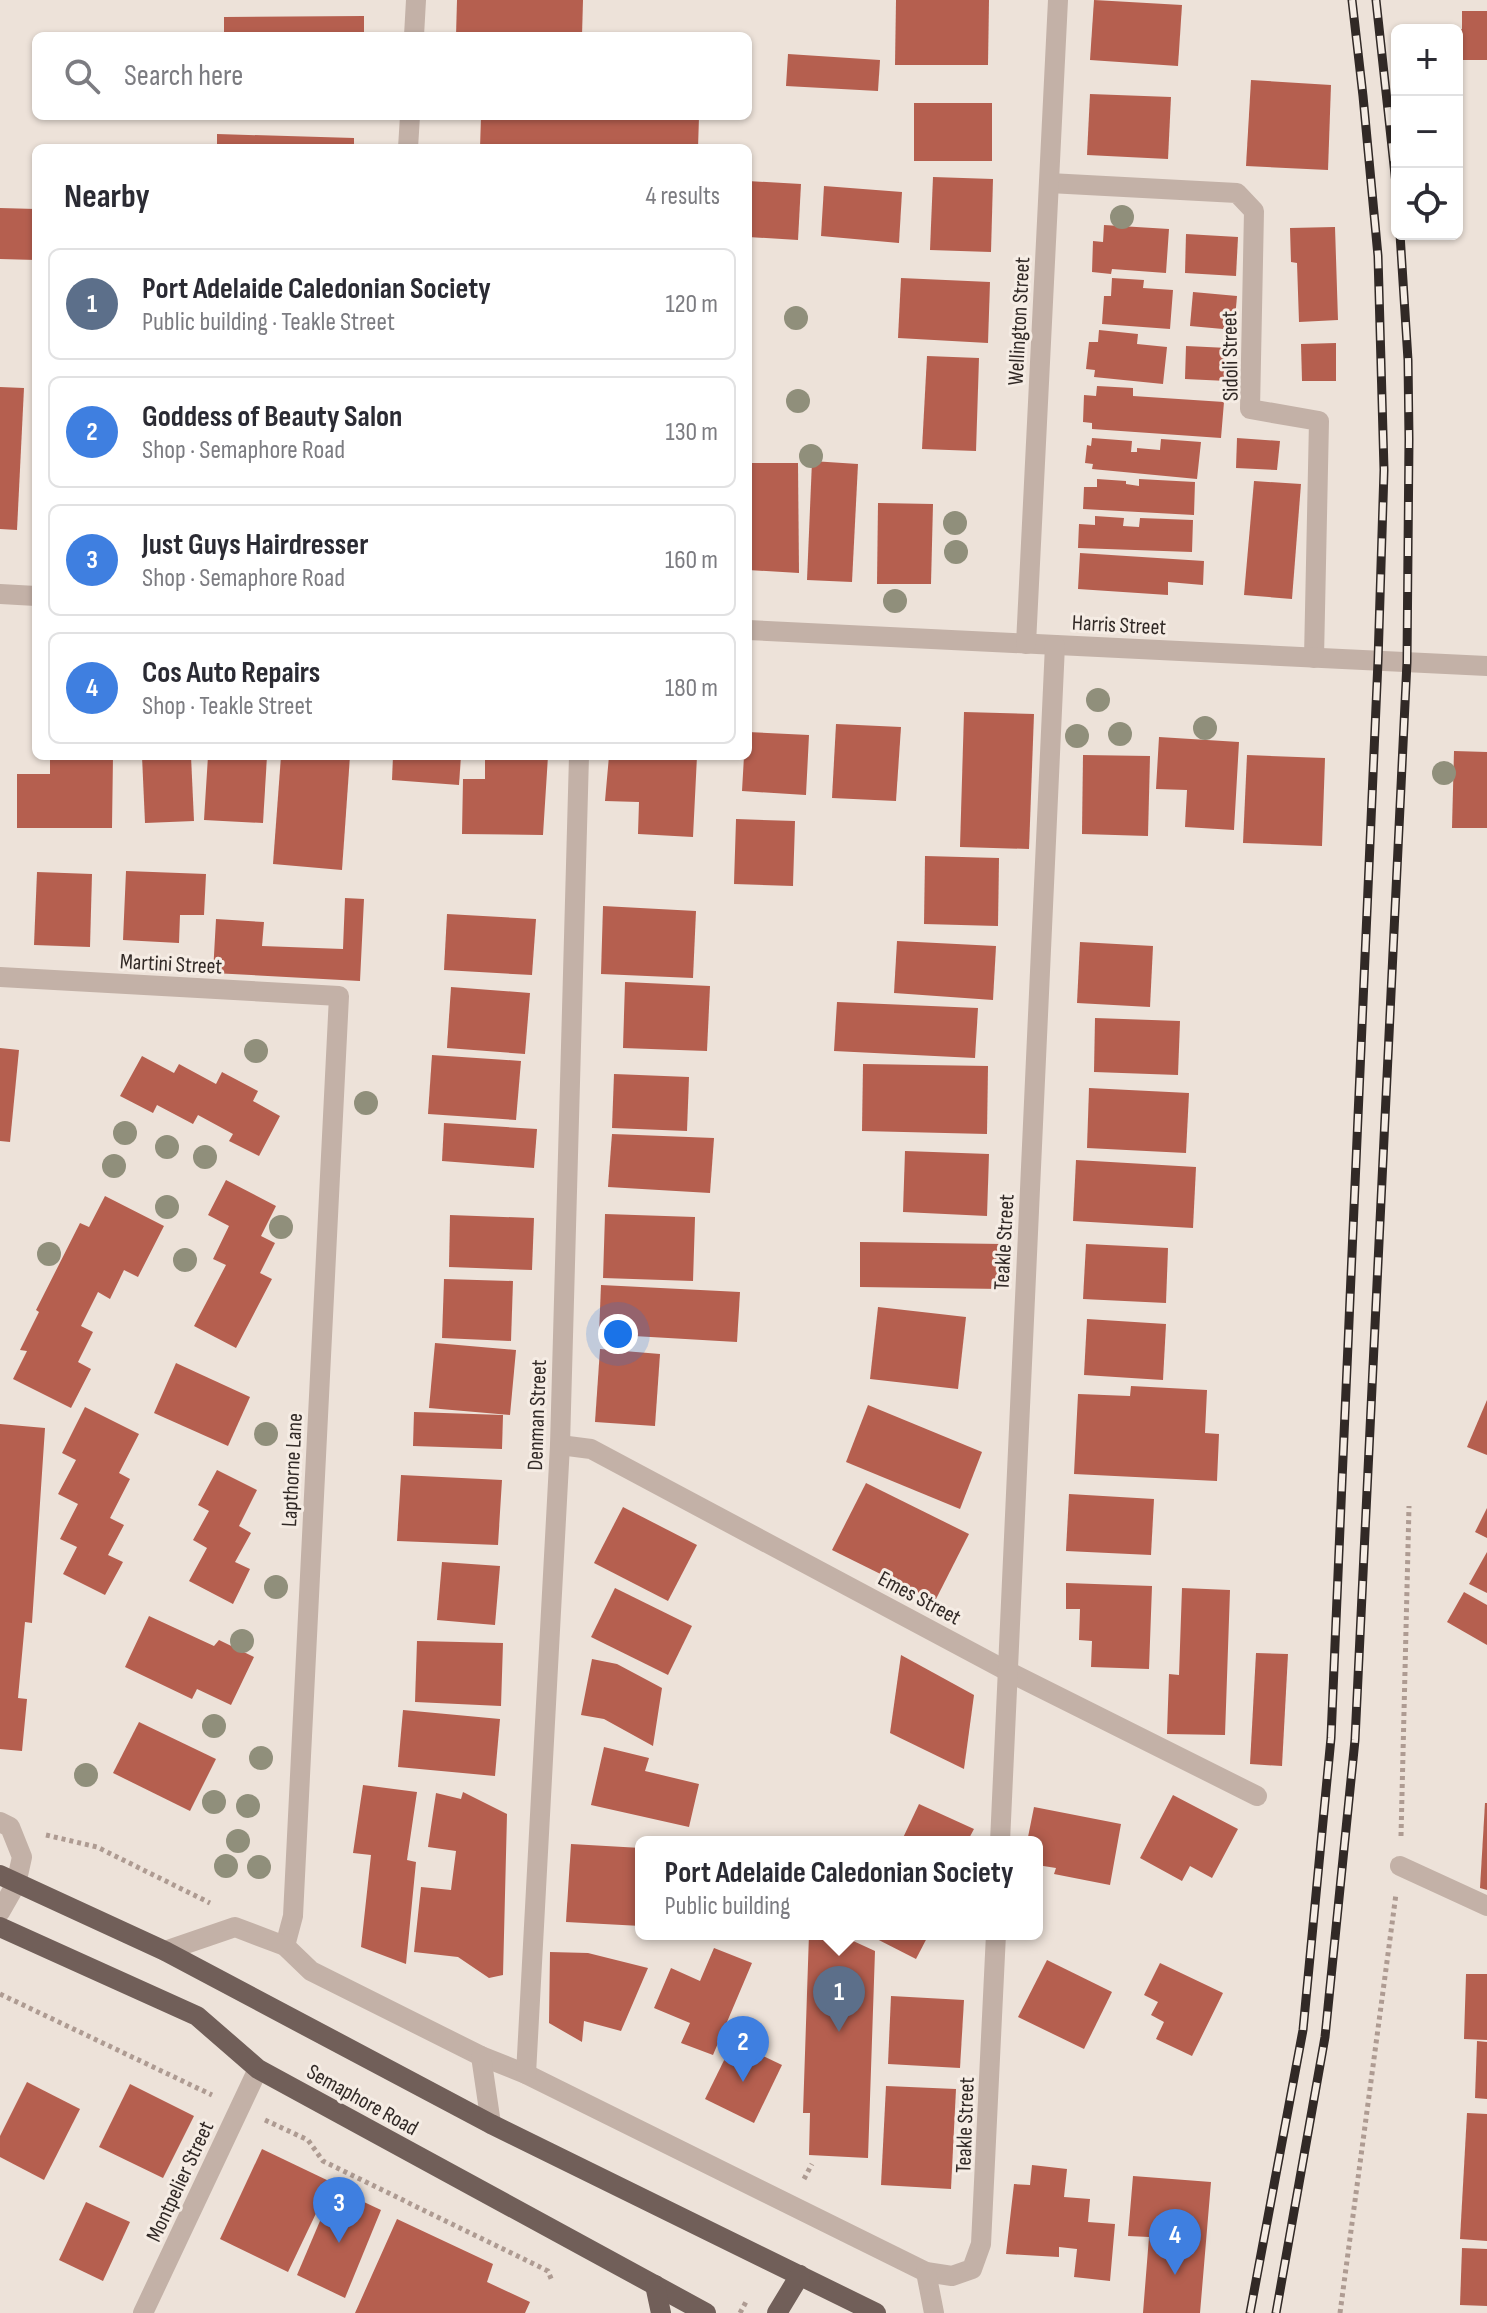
<!DOCTYPE html>
<meta charset="utf-8">
<style>
:root{--surface:#fff;--page:#f7f7f7;--text:#2b2b33;--muted:#7c7c81;--line:#e1e1e2;--accent:#0f766e}
body{margin:0;font-family:"Sofia Sans Condensed",sans-serif;background:var(--page);color:var(--text)}
.controls{position:absolute;right:24px;top:24px;display:grid;overflow:hidden;border-radius:12px;box-shadow:0 2px 6px #0004}
.controls button{width:72px;height:72px;display:grid;place-items:center;padding:0;border:0;border-bottom:2px solid var(--line);background:var(--surface);color:var(--text);font:40px sans-serif}
.you{position:absolute;left:618px;top:1334px;width:28px;height:28px;margin:-20px;border:6px solid #fff;border-radius:50%;background:#1a73e8;box-shadow:0 0 0 12px #1a73e833}
.badge{display:grid;place-items:center;width:52px;height:52px;border-radius:50%;background:var(--accent);color:#fff;font-size:26px;font-weight:700}
.pin{position:absolute;translate:-50% -66px;filter:drop-shadow(0 2px 4px #0008)}
.pin::after{content:'';position:absolute;top:42px;width:28px;height:24px;background:inherit;clip-path:polygon(0 0,100% 0,50% 100%)}
.popup{position:absolute;left:635px;top:1836px;width:408px;height:104px;box-sizing:border-box;display:grid;place-content:center;border-radius:12px;background:var(--surface);filter:drop-shadow(0 2px 6px #0005);font-size:26px;white-space:nowrap;color:var(--muted)}
.popup b{font-size:30px;color:var(--text)}
.popup::after{content:'';position:absolute;left:50%;top:100%;margin-left:-16px;border:16px solid transparent;border-top-color:var(--surface)}
.list{margin:0;padding:0;list-style:none}
h2{display:flex;justify-content:space-between;align-items:center;height:104px;margin:0;padding:0 32px;font-size:34px}
h2 small{font-size:26px;font-weight:400;color:var(--muted)}
.list li{display:grid;grid-template-columns:52px 1fr auto;gap:24px;align-items:center;box-sizing:border-box;height:112px;margin:0 16px 16px;padding:0 16px;border:2px solid var(--line);border-radius:12px}
.list b{display:block;font-size:30px;white-space:nowrap}
.list p{margin:0;font-size:26px;white-space:nowrap;color:var(--muted)}
.list em{font-size:26px;font-style:normal;color:var(--muted)}
.icon{flex:none;width:44px;height:44px;fill:none;stroke:currentColor;stroke-width:2;stroke-linecap:round;stroke-linejoin:round}
.map{position:relative;flex:none;width:1487px;height:2313px;overflow:hidden}
.search{position:absolute;background:var(--surface);box-shadow:0 2px 6px #0004;left:32px;top:32px;width:720px;height:88px;display:flex;align-items:center;gap:20px;box-sizing:border-box;padding:0 28px;border-radius:12px;color:var(--muted);font-size:30px}
.panel{position:absolute;background:var(--surface);box-shadow:0 2px 6px #0004;left:32px;top:144px;width:720px;height:616px;border-radius:12px}
.map>svg:first-child{display:block}
.building{fill:#b55f4f}
.lines{fill:none;stroke-linecap:round;stroke-linejoin:round}
.path{stroke:#ae9b92;stroke-width:5;stroke-dasharray:4 4;stroke-linecap:butt}
.minor{stroke:#c3b1a7;stroke-width:20}
.major{stroke:#715f59;stroke-width:20}
.rail-casing{stroke:#312926;stroke-width:9}
.rail{stroke:#f5ece4;stroke-width:6;stroke-dasharray:18;stroke-linecap:butt}
.tree{fill:#908f7b}
.labels{text-anchor:middle;stroke-width:6;stroke-linejoin:round;paint-order:stroke}
.street-label{font-size:22px;fill:#312926;stroke:#f5ece4}
</style>
<div class="map">
<svg width="1487" height="2313" viewBox="0 0 1487 2313">
<rect width="100%" height="100%" fill="#ede2d9"/>
<g class="building">
<polygon points="457,0 583,0 582,36 456,36"/>
<polygon points="896,0 989,0 988,65 895,65"/>
<polygon points="1094,0 1182,5 1178,66 1090,60"/>
<polygon points="1462,11 1487,11 1487,60 1457,60 1457,29 1462,29"/>
<polygon points="364,16 364,36 224,36 224,17"/>
<polygon points="788,54 880,60 878,91 786,86"/>
<polygon points="1251,80 1331,85 1328,170 1246,166"/>
<polygon points="1090,94 1171,97 1168,159 1087,155"/>
<rect x="914" y="103" width="78" height="58"/>
<polygon points="244,116 288,116 288,119 244,120"/>
<polygon points="481,116 699,116 698,148 480,148"/>
<polygon points="217,134 354,138 354,148 217,148"/>
<polygon points="933,177 993,179 991,252 930,250"/>
<polygon points="748,181 801,184 798,240 748,237"/>
<polygon points="824,186 902,192 899,243 821,236"/>
<polygon points="0,208 36,209 36,260 0,259"/>
<polygon points="1104,225 1169,229 1166,273 1112,269 1111,274 1092,272 1093,241 1103,242"/>
<polygon points="1335,227 1338,320 1299,322 1297,263 1291,262 1290,228"/>
<polygon points="1186,234 1238,237 1236,276 1185,273"/>
<polygon points="901,278 990,282 988,343 898,338"/>
<polygon points="1112,278 1144,280 1143,288 1173,290 1170,329 1102,324 1104,296 1111,296"/>
<polygon points="1193,292 1237,296 1234,330 1190,326"/>
<polygon points="1099,330 1138,334 1137,344 1167,347 1163,384 1094,377 1095,370 1086,369 1089,342 1098,342"/>
<polygon points="1336,343 1336,381 1302,381 1301,344"/>
<polygon points="1186,346 1228,348 1227,381 1185,379"/>
<polygon points="927,356 979,358 976,451 922,449"/>
<polygon points="1097,386 1133,388 1133,396 1224,402 1221,438 1092,429 1092,423 1083,422 1084,395 1096,396"/>
<polygon points="0,387 24,388 17,530 0,529"/>
<polygon points="1092,438 1132,441 1131,452 1137,452 1137,448 1160,450 1161,439 1201,442 1197,479 1092,469 1093,464 1085,463 1087,445 1091,446"/>
<polygon points="1237,438 1280,441 1277,470 1236,468"/>
<polygon points="812,461 858,464 852,582 807,580"/>
<polygon points="748,463 798,463 799,573 748,570"/>
<polygon points="1097,479 1126,481 1126,484 1139,486 1139,479 1195,482 1194,515 1083,509 1084,487 1097,487"/>
<polygon points="1254,481 1301,484 1292,599 1244,595"/>
<polygon points="878,503 933,504 931,584 877,584"/>
<polygon points="1095,516 1124,518 1123,526 1139,527 1140,518 1193,520 1192,552 1078,548 1079,524 1095,525"/>
<polygon points="1080,553 1204,561 1203,585 1168,582 1168,595 1078,589"/>
<polygon points="964,712 1034,714 1029,849 960,847"/>
<polygon points="836,724 901,727 896,801 832,798"/>
<polygon points="748,732 809,735 806,795 742,791 744,756 748,756"/>
<polygon points="1159,737 1239,742 1234,830 1185,827 1187,790 1156,789"/>
<polygon points="1454,751 1487,752 1487,828 1452,828"/>
<polygon points="1083,755 1150,756 1148,836 1082,834"/>
<polygon points="1247,755 1325,758 1322,846 1243,843"/>
<polygon points="50,756 113,756 112,828 17,828 17,774 50,774"/>
<polygon points="142,756 191,756 194,821 145,823"/>
<polygon points="208,756 267,756 263,823 204,820"/>
<polygon points="281,756 350,756 342,870 273,864"/>
<polygon points="393,756 461,756 459,785 392,780"/>
<polygon points="485,756 548,756 543,835 462,834 463,779 485,779"/>
<polygon points="609,756 697,756 693,837 638,834 639,802 605,801"/>
<polygon points="736,819 795,821 793,886 734,884"/>
<polygon points="925,856 999,858 998,926 924,924"/>
<polygon points="126,871 206,874 204,915 180,915 179,943 123,940"/>
<polygon points="37,872 92,874 90,947 34,945"/>
<polygon points="345,898 364,899 360,981 213,973 216,919 264,922 262,946 343,949"/>
<polygon points="603,906 696,911 693,978 601,974"/>
<polygon points="447,914 536,919 532,975 444,970"/>
<polygon points="897,941 996,946 993,1000 894,993"/>
<polygon points="1080,942 1153,946 1150,1007 1077,1003"/>
<polygon points="625,982 710,986 707,1051 623,1048"/>
<polygon points="451,987 530,993 525,1054 447,1048"/>
<polygon points="837,1002 978,1008 975,1058 834,1051"/>
<polygon points="1095,1018 1180,1021 1178,1075 1094,1072"/>
<polygon points="0,1048 19,1050 10,1142 0,1141"/>
<polygon points="432,1055 521,1061 516,1120 428,1114"/>
<polygon points="142,1056 174,1073 179,1064 216,1084 222,1072 258,1091 253,1101 280,1116 259,1156 229,1141 233,1134 198,1115 193,1124 157,1105 153,1113 120,1096"/>
<polygon points="863,1064 988,1066 987,1134 862,1131"/>
<polygon points="614,1074 689,1077 687,1131 612,1128"/>
<polygon points="1089,1088 1189,1093 1186,1153 1087,1148"/>
<polygon points="444,1123 537,1129 534,1168 442,1161"/>
<polygon points="612,1134 714,1138 710,1193 608,1187"/>
<polygon points="905,1151 989,1154 987,1216 903,1212"/>
<polygon points="1076,1160 1196,1167 1193,1228 1073,1221"/>
<polygon points="226,1180 276,1206 261,1236 275,1243 260,1273 272,1279 236,1348 194,1326 226,1265 213,1259 229,1226 208,1215"/>
<polygon points="105,1196 164,1226 138,1277 124,1270 110,1299 98,1292 81,1326 93,1332 78,1362 91,1369 71,1408 13,1379 27,1351 20,1350 39,1312 36,1310 80,1223 89,1227"/>
<polygon points="605,1214 695,1217 693,1281 603,1278"/>
<polygon points="450,1215 534,1218 532,1270 449,1267"/>
<polygon points="860,1242 1003,1244 1002,1289 860,1287"/>
<polygon points="1086,1244 1168,1248 1166,1303 1083,1299"/>
<polygon points="444,1279 513,1281 511,1341 442,1338"/>
<polygon points="601,1285 740,1292 737,1342 599,1334"/>
<polygon points="878,1307 966,1317 958,1389 870,1379"/>
<polygon points="1087,1319 1166,1324 1163,1380 1084,1375"/>
<polygon points="435,1343 516,1350 510,1415 429,1408"/>
<polygon points="600,1349 660,1354 655,1426 595,1422"/>
<polygon points="176,1363 250,1397 228,1446 154,1413"/>
<polygon points="1131,1386 1207,1390 1205,1433 1219,1434 1217,1481 1074,1474 1078,1394 1130,1396"/>
<polygon points="1487,1400 1487,1455 1467,1447"/>
<polygon points="868,1405 982,1452 960,1509 846,1462"/>
<polygon points="85,1407 139,1434 119,1473 130,1479 110,1518 124,1525 108,1555 123,1562 105,1595 63,1574 77,1547 60,1539 78,1504 58,1494 76,1460 62,1453"/>
<polygon points="414,1412 503,1415 502,1449 413,1446"/>
<polygon points="0,1424 45,1428 32,1623 25,1622 18,1698 27,1699 22,1751 0,1749"/>
<polygon points="217,1470 257,1490 239,1526 251,1533 235,1562 250,1569 233,1604 189,1581 207,1548 193,1540 209,1511 198,1505"/>
<polygon points="401,1475 502,1480 498,1545 397,1541"/>
<polygon points="866,1483 969,1534 935,1601 832,1550"/>
<polygon points="1069,1494 1154,1499 1151,1555 1066,1551"/>
<polygon points="623,1507 697,1545 668,1601 594,1563"/>
<polygon points="1487,1508 1487,1538 1475,1532"/>
<polygon points="1487,1552 1487,1593 1469,1584"/>
<polygon points="442,1562 500,1566 495,1625 437,1620"/>
<polygon points="1066,1583 1152,1586 1149,1669 1091,1667 1092,1641 1079,1640 1080,1609 1066,1609"/>
<polygon points="615,1588 692,1626 668,1675 591,1637"/>
<polygon points="1182,1588 1230,1590 1225,1735 1167,1734 1169,1674 1179,1675"/>
<polygon points="1464,1592 1487,1605 1487,1645 1447,1622"/>
<polygon points="149,1616 214,1646 219,1640 254,1657 231,1705 197,1689 192,1699 125,1667"/>
<polygon points="417,1641 503,1643 501,1706 415,1702"/>
<polygon points="1256,1653 1288,1654 1282,1766 1250,1764"/>
<polygon points="901,1655 974,1695 964,1769 890,1733"/>
<polygon points="592,1659 617,1664 662,1688 653,1746 604,1719 581,1715"/>
<polygon points="403,1710 500,1719 495,1776 398,1767"/>
<polygon points="139,1722 216,1759 190,1811 113,1773"/>
<polygon points="604,1747 649,1758 645,1771 699,1784 689,1827 591,1805"/>
<polygon points="363,1785 417,1792 407,1860 416,1862 406,1964 361,1947 371,1855 353,1853"/>
<polygon points="463,1792 507,1814 503,1975 489,1978 458,1957 414,1952 421,1887 451,1890 456,1851 428,1847 436,1793 461,1799"/>
<polygon points="1173,1795 1238,1829 1212,1878 1190,1866 1182,1881 1140,1858"/>
<polygon points="1485,1803 1487,1803 1487,1890 1480,1888"/>
<polygon points="919,1804 974,1829 967,1842 901,1842"/>
<polygon points="1034,1807 1121,1824 1110,1885 1054,1874 1056,1868 1037,1865 1037,1842 1027,1842"/>
<polygon points="571,1844 641,1848 641,1926 566,1922"/>
<polygon points="809,1934 838,1934 875,1951 868,2158 809,2155 810,2113 803,2113"/>
<polygon points="867,1934 929,1934 916,1959"/>
<polygon points="714,1948 752,1963 713,2055 681,2043 690,2023 654,2008 671,1968 700,1981"/>
<polygon points="550,1952 588,1953 648,1968 621,2031 584,2021 582,2042 549,2023"/>
<polygon points="1047,1960 1112,1992 1084,2049 1018,2017"/>
<polygon points="1160,1963 1223,1993 1192,2056 1156,2039 1164,2022 1151,2015 1158,2002 1144,1995"/>
<polygon points="1466,1974 1487,1974 1487,2040 1464,2039"/>
<polygon points="891,1996 964,2000 960,2068 888,2064"/>
<polygon points="1477,2041 1487,2042 1487,2099 1475,2098"/>
<polygon points="733,2042 782,2065 754,2123 705,2099"/>
<polygon points="27,2082 80,2109 44,2180 0,2157 0,2136"/>
<polygon points="130,2084 194,2116 163,2178 99,2147"/>
<polygon points="886,2086 956,2089 951,2189 881,2185"/>
<polygon points="1467,2113 1487,2114 1487,2241 1460,2239"/>
<polygon points="262,2149 331,2182 288,2272 220,2239"/>
<polygon points="1032,2165 1067,2169 1064,2197 1090,2199 1088,2222 1115,2224 1110,2281 1074,2277 1077,2249 1059,2247 1059,2257 1006,2254 1014,2184 1030,2185"/>
<polygon points="1133,2176 1211,2182 1200,2313 1143,2313 1149,2237 1128,2236"/>
<polygon points="334,2188 381,2210 345,2298 297,2275"/>
<polygon points="86,2202 130,2222 103,2281 59,2260"/>
<polygon points="397,2219 493,2264 487,2282 530,2302 525,2313 355,2313"/>
<polygon points="1462,2248 1487,2249 1487,2306 1460,2305"/>
</g>
<g class="lines">
<g class="path">
<polyline points="46,1835 97,1847 210,1903"/>
<polyline points="1401,1836 1409,1506"/>
<polyline points="0,1994 212,2095"/>
<polyline points="265,2120 308,2140 323,2161 548,2271 552,2281"/>
<polyline points="804,2179 812,2164"/>
<polyline points="740,2313 747,2300"/>
<polyline points="1340,2313 1396,1894"/>
</g>
<g class="minor">
<polyline points="414,36 416,0"/>
<polyline points="408,148 410,116"/>
<polyline points="1049,183 1237,193 1254,211 1250,409 1319,421 1314,658"/>
<polyline points="0,594 36,596"/>
<polyline points="748,630 1487,666"/>
<polyline points="1026,644 1058,0"/>
<polyline points="0,977 339,996 293,1916 285,1946"/>
<polyline points="560,1445 591,1449 1007,1671 1257,1796"/>
<polyline points="0,1822 10,1827 22,1857 16,1884 0,1912"/>
<polyline points="1000,1842 1055,645"/>
<polyline points="1400,1866 1487,1906"/>
<polyline points="165,1951 235,1927 285,1946 311,1971 481,2056 526,2074 926,2272 952,2276 972,2269 981,2244 996,1934"/>
<polyline points="481,2056 491,2124"/>
<polyline points="526,2074 560,1445 579,756"/>
<polyline points="926,2272 934,2313"/>
<polyline points="143,2313 258,2069"/>
</g>
<g class="major">
<polyline points="0,1875 165,1951 491,2124 876,2313"/>
<polyline points="0,1927 197,2016 258,2069 706,2313"/>
<polyline points="655,2285 661,2313"/>
<polyline points="777,2313 800,2275"/>
</g>
<defs>
<g id="rail">
<polyline points="1376,0 1397,193"/>
<polyline points="1250,2313 1303,2030 1331,1738 1342,1481 1378,661 1384,470 1378,256 1363,96 1352,0"/>
<polyline points="1276,2313 1325,2037 1355,1740 1407,662 1409,439 1408,360 1400,234"/>
</g>
</defs>
<use href="#rail" class="rail-casing"/>
<use href="#rail" class="rail"/>
</g>
<g class="tree">
<circle cx="1122" cy="217" r="12"/>
<circle cx="796" cy="318" r="12"/>
<circle cx="798" cy="401" r="12"/>
<circle cx="811" cy="456" r="12"/>
<circle cx="955" cy="523" r="12"/>
<circle cx="956" cy="552" r="12"/>
<circle cx="895" cy="601" r="12"/>
<circle cx="1098" cy="700" r="12"/>
<circle cx="1205" cy="728" r="12"/>
<circle cx="1120" cy="734" r="12"/>
<circle cx="1077" cy="736" r="12"/>
<circle cx="1444" cy="773" r="12"/>
<circle cx="256" cy="1051" r="12"/>
<circle cx="366" cy="1103" r="12"/>
<circle cx="125" cy="1133" r="12"/>
<circle cx="167" cy="1147" r="12"/>
<circle cx="205" cy="1157" r="12"/>
<circle cx="114" cy="1166" r="12"/>
<circle cx="167" cy="1207" r="12"/>
<circle cx="281" cy="1227" r="12"/>
<circle cx="49" cy="1254" r="12"/>
<circle cx="185" cy="1260" r="12"/>
<circle cx="266" cy="1434" r="12"/>
<circle cx="276" cy="1587" r="12"/>
<circle cx="242" cy="1641" r="12"/>
<circle cx="214" cy="1726" r="12"/>
<circle cx="261" cy="1758" r="12"/>
<circle cx="86" cy="1775" r="12"/>
<circle cx="214" cy="1802" r="12"/>
<circle cx="248" cy="1806" r="12"/>
<circle cx="238" cy="1841" r="12"/>
<circle cx="226" cy="1866" r="12"/>
<circle cx="259" cy="1867" r="12"/>
</g>
<g class="labels">
<g class="street-label">
<text transform="translate(1018 321) rotate(-87)" y="8">Wellington Street</text>
<text transform="translate(1229 356) rotate(-91)" y="8">Sidoli Street</text>
<text transform="translate(1119 624) rotate(3)" y="8">Harris Street</text>
<text transform="translate(171 963) rotate(3)" y="8">Martini Street</text>
<text transform="translate(1003 1242) rotate(-87)" y="8">Teakle Street</text>
<text transform="translate(536 1415) rotate(-88)" y="8">Denman Street</text>
<text transform="translate(291 1470) rotate(-87)" y="8">Lapthorne Lane</text>
<text transform="translate(920 1597) rotate(28)" y="8">Emes Street</text>
<text transform="translate(363 2099) rotate(29)" y="8">Semaphore Road</text>
<text transform="translate(964 2125) rotate(-88)" y="8">Teakle Street</text>
<text transform="translate(179 2181) rotate(-65)" y="8">Montpelier Street</text>
</g>
</g>
</svg>
<div class="controls">
<button>+</button>
<button>−</button>
<button><svg class="icon" aria-label="locate" viewBox="0 0 24 24"><circle cx="12" cy="12" r="6"/><path d="M12 2v4M12 18v4M2 12h4M18 12h4"/></svg></button>
</div>
<div class="you"></div>
<div class="pin badge" style="left:839px;top:2032px;background:#5c6f8a">1</div>
<div class="popup"><b>Port Adelaide Caledonian Society</b>Public building</div>
<div class="pin badge" style="left:743px;top:2082px;background:#3f7fe0">2</div>
<div class="pin badge" style="left:339px;top:2243px;background:#3f7fe0">3</div>
<div class="pin badge" style="left:1175px;top:2275px;background:#3f7fe0">4</div>
<div class="search"><svg class="icon" aria-label="search" viewBox="0 0 24 24"><circle cx="10" cy="10" r="6"/><path d="M15 15l6 6"/></svg>Search here</div>
<section class="panel">
<h2>Nearby<small>4 results</small></h2>
<ul class="list">
<li><span class="badge" style="background:#5c6f8a">1</span><div><b>Port Adelaide Caledonian Society</b><p>Public building · Teakle Street</p></div><em>120 m</em></li>
<li><span class="badge" style="background:#3f7fe0">2</span><div><b>Goddess of Beauty Salon</b><p>Shop · Semaphore Road</p></div><em>130 m</em></li>
<li><span class="badge" style="background:#3f7fe0">3</span><div><b>Just Guys Hairdresser</b><p>Shop · Semaphore Road</p></div><em>160 m</em></li>
<li><span class="badge" style="background:#3f7fe0">4</span><div><b>Cos Auto Repairs</b><p>Shop · Teakle Street</p></div><em>180 m</em></li>
</ul>
</section>
</div>
